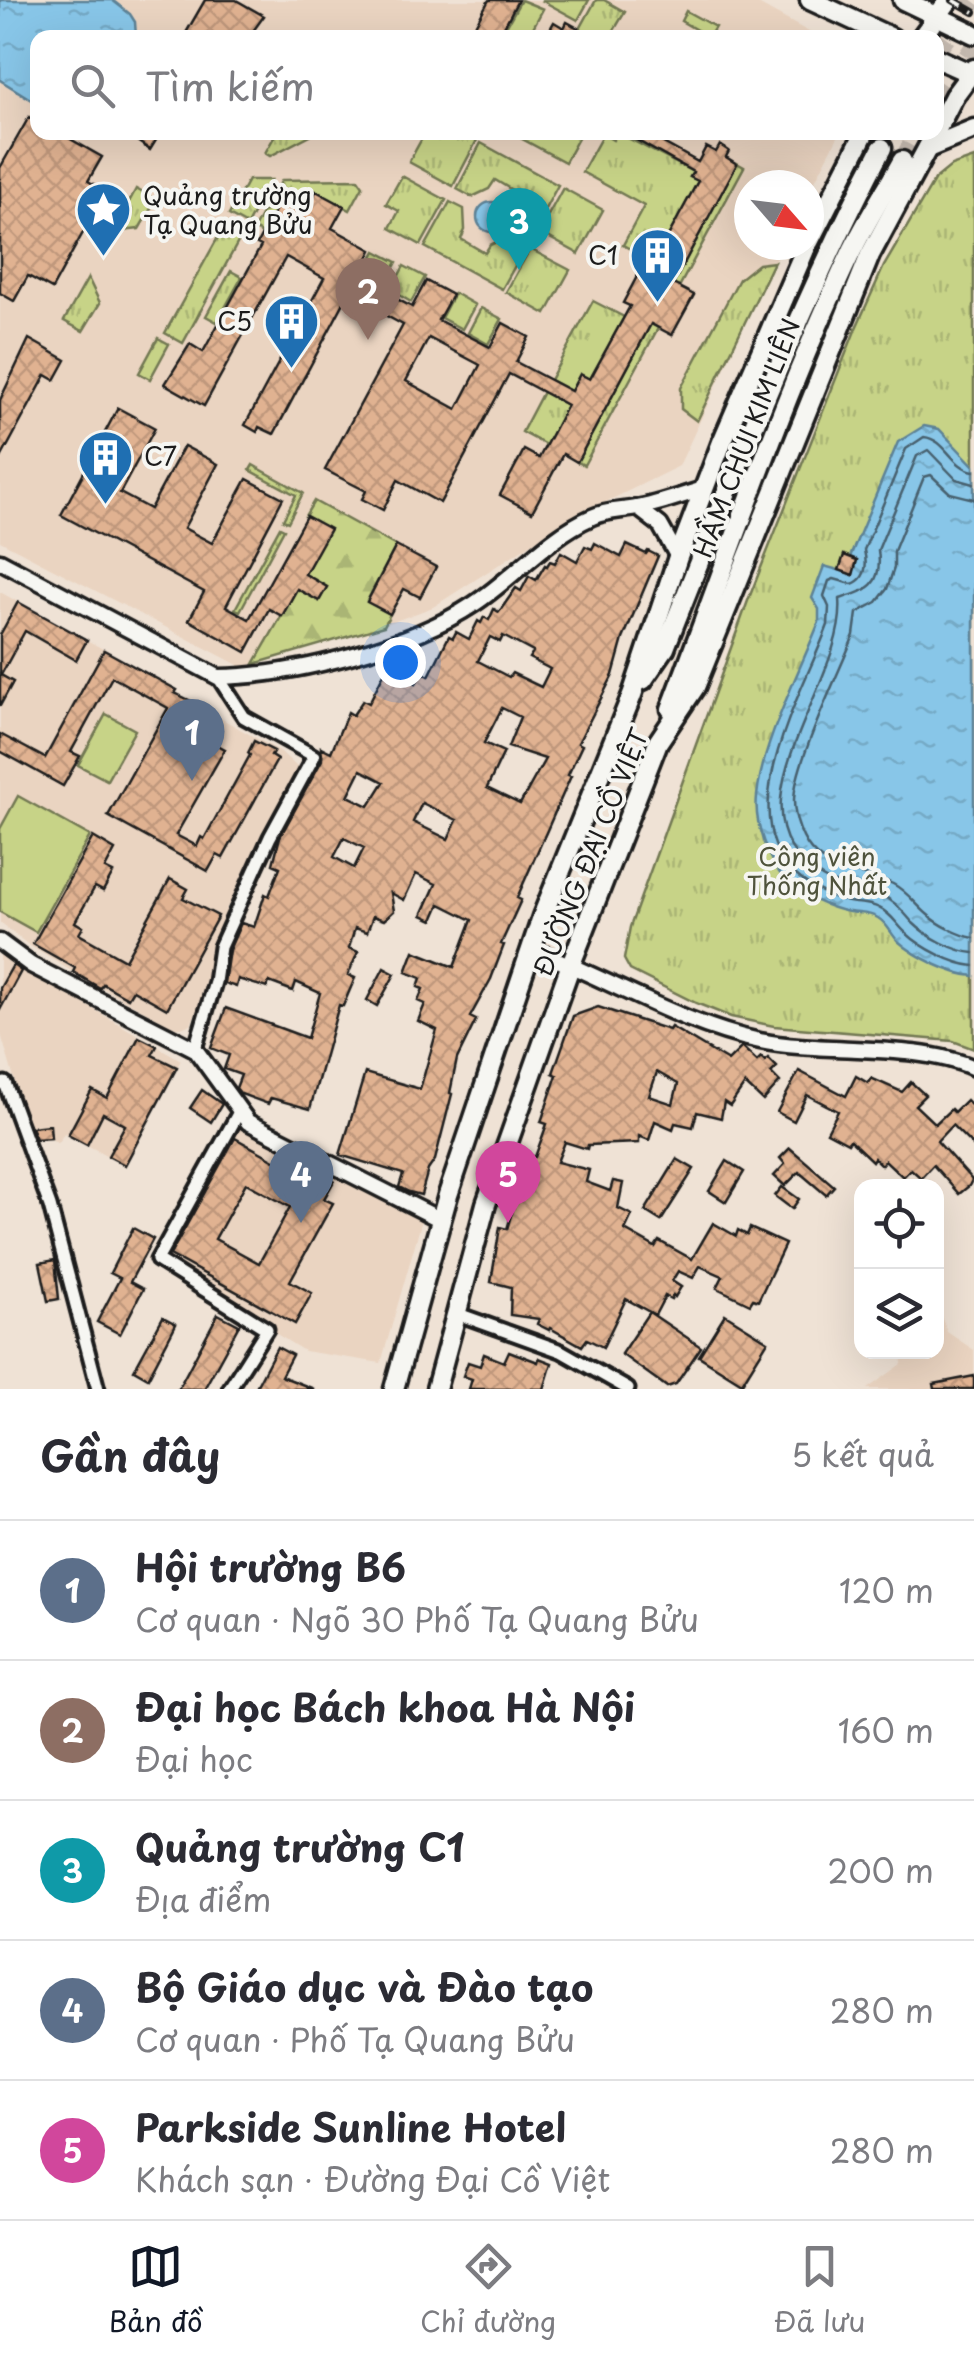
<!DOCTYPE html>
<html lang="vi">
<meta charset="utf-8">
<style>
:root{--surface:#fff;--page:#f7f7f7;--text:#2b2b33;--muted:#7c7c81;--line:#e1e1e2;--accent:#111827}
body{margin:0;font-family:"Playpen Sans",sans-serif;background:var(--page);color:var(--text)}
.controls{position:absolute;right:30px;bottom:30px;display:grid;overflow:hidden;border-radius:20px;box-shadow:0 10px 40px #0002}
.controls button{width:90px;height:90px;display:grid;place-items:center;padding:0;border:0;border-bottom:2px solid var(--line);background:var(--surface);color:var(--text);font:50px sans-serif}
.compass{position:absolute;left:734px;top:170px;width:90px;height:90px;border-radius:50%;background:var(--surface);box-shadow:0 10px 40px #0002;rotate:118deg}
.you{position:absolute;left:400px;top:662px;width:35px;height:35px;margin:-25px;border:8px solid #fff;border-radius:50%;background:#1a73e8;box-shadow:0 0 0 15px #1a73e833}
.badge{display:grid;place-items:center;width:65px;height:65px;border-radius:50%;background:var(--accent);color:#fff;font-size:32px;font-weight:700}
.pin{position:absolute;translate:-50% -82px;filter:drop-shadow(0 2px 5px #0008)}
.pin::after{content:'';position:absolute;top:52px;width:35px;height:30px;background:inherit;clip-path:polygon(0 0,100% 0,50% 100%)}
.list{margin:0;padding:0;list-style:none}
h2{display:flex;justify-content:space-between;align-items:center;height:130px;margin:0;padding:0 40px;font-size:42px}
h2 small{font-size:32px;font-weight:400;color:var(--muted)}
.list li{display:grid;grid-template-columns:65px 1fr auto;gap:30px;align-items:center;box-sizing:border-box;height:140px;padding:0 40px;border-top:2px solid var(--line)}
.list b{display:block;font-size:38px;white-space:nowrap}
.list p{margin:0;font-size:32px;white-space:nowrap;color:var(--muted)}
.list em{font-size:32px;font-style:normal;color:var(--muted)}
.icon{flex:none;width:55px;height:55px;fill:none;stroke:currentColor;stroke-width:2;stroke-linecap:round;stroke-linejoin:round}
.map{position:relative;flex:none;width:974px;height:1389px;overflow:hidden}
.search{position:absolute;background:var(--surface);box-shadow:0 10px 40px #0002;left:30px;right:30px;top:30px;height:110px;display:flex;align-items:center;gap:25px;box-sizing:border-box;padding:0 35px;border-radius:20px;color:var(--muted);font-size:38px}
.sheet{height:830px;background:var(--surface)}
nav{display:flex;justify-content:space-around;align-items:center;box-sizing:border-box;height:140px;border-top:2px solid var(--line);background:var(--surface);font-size:28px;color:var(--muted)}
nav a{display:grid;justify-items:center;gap:5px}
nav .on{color:var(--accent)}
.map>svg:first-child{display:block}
.built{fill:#ead4c1}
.grass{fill:url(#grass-tufts);stroke:#727852;stroke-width:2.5}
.forest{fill:url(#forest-firs);stroke:#727852;stroke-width:2.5}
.garden{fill:#c7d387;stroke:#727852;stroke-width:2.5}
.water{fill:url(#water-ripples);stroke:#5d8296;stroke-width:2.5}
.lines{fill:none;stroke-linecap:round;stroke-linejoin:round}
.shore{stroke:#47606e;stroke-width:2.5}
.building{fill:url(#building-cross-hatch);stroke:#1c1c1c;stroke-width:2.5;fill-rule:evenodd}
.primary-tunnel{stroke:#c5bab0;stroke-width:18;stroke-dasharray:18 9;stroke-linecap:butt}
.minor-casing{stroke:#1c1c1c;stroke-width:19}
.tertiary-casing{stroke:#1c1c1c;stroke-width:21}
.primary-casing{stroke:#1c1c1c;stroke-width:25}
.minor{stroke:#f6f6f2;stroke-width:11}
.tertiary{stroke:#f6f6f2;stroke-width:14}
.primary{stroke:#f6f6f2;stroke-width:18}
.rail-casing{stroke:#1c1c1c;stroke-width:8}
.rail{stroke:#f6f6f2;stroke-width:4;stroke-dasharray:11;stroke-linecap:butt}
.labels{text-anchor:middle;stroke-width:8;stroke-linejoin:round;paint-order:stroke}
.poi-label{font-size:25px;fill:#1c1c1c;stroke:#f6f6f2;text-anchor:start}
.street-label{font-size:25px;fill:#1c1c1c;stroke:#f6f6f2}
.park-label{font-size:25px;fill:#4f533c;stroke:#f6f6f2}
</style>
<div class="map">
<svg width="974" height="1389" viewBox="0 0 974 1389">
<defs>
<pattern id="grass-tufts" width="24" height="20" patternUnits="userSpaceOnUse" patternTransform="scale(2.5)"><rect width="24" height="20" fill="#c7d387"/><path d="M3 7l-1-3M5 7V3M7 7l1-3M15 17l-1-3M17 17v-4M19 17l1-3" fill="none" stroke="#aab574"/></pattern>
<pattern id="forest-firs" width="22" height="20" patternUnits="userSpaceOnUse" patternTransform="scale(2.5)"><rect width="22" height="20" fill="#c7d387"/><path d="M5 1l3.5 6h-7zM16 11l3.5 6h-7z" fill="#aab574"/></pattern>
<pattern id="water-ripples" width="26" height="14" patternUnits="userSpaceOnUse" patternTransform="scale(2.5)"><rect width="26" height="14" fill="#88c6e8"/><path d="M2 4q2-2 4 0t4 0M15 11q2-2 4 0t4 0" fill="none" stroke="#75aac6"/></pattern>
<pattern id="building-cross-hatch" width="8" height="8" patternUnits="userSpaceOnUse" patternTransform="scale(2.5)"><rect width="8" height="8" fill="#e0b291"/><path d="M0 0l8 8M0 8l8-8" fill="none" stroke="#c0987c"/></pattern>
</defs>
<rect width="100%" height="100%" fill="#efe2d5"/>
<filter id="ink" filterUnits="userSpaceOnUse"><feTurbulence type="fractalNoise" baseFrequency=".01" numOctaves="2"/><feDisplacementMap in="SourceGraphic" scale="20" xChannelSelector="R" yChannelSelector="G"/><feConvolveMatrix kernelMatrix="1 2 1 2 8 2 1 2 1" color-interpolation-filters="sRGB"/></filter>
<g filter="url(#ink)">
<g class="built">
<polygon points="0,0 751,0 818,37 38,38 38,132 840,133 809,192 809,185 749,185 749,245 782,245 679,466 563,523 433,607 360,634 242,667 0,541"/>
<polygon points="0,592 177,690 176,693 281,752 297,767 298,779 226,909 227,916 213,944 209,980 191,1024 181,1028 172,1026 73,972 30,946 0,923"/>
<polygon points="0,955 181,1060 125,1165 64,1133 58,1143 51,1139 36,1140 31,1136 0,1031"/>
<polygon points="239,1112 424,1213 381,1363 304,1351 157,1260"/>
<polygon points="937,1305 947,1332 974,1350 974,1389 867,1389 902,1364 901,1352 936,1352"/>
</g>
<g class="grass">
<polygon points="521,0 543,9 528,37 500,37"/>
<polygon points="541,0 589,0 578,20"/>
<polygon points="596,0 604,0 625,12 610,37 595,37 580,29"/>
<polygon points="686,11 715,27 709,37 681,21"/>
<polygon points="277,132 314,132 314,133 270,156 265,153"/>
<polygon points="425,133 438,140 442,133 463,133 477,140 453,186 409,162"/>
<polygon points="511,133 581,132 581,133 565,162"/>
<polygon points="618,133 693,172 690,177 698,181 654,262 623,245 644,206 582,172 603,134 613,140"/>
<polygon points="481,143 558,185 533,231 518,223 514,202 517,193 495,180 489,189 472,197 457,189"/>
<polygon points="974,158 974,1049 953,1041 774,1026 731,1017 696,1003 630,970 624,959 630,927 749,598 856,328 884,266 935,179 951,166"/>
<polygon points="737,163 744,167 679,287 673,284"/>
<polygon points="402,176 446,200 421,245 390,228 399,211 386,204"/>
<polygon points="358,179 363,186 350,210 317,192 310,204 286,191 262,234 254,229 263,212 274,208 273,195 282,180"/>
<polygon points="248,180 271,180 266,189 259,191 253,198 255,210 247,225 229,215"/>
<polygon points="563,188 603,210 579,254 539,232"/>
<polygon points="136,189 156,200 139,229 113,232"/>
<polygon points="450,202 464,209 465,230 461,239 485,253 490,245 511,235 527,244 502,289 425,247"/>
<polygon points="226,223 243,233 183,343 165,333"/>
<polygon points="530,249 570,270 546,314 506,292"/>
<polygon points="376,251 397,262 383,287 363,275"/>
<polygon points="774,262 699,417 697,421 681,409 681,388 739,279 758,264"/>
<polygon points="404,266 425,277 411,302 391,290"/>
<polygon points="231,271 242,277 217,322 206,316"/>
<polygon points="88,278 100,303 83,331 64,321"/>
<polygon points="454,293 475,305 462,329 441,318"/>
<polygon points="593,301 624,317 590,379 571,391 550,380"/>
<polygon points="481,308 502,319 488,344 468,333"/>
<polygon points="651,324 658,328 584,465 577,462"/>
<polygon points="158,338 169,344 150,379 139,373"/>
<polygon points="543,392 567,405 546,445 522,432"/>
<polygon points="253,465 303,493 288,522 283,520 296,495 250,470"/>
<polygon points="280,527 284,529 240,611 235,609"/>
</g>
<polygon class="forest" points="314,501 396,546 367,601 390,614 384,626 254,664 297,589 319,601 327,587 305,574 329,529 305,516"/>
<g class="garden">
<polygon points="106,714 135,730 107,780 78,765"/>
<polygon points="18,796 90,836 36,932 0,912 0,829"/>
</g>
<g class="water">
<polygon points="0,0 112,0 130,14 135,22 136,37 38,38 37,103 0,80"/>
<circle cx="492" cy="217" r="15"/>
<path d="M924,426L939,429L974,466V976C950,974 916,957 898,941C890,933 888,924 878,918C868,912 859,914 849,912C828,908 802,896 787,881C767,862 754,823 757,796C762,744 799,673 819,622V609L812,598L824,566L853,574L857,560L850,557L898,442Z"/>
</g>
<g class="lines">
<g class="shore">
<path d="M974,471C952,468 946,439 924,437L906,449L864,550C867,563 867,579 852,584L834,579L829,581L824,596L829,607L828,625C804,691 729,813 795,874C809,887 831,898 849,902C860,904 869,903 879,908C892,914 896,924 906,933C922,948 953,964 974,966"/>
<path d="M974,484L956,479L928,450L917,456L878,550C883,586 868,590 840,599C848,683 716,813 822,877C841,889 860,886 879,894C896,901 902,911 913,923C926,936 956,952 974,953"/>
<path d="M974,499L950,493L931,475L924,477L894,551V568L887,589L877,602L857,613L854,635C839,673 795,762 794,800C794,818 802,843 816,855C839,876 867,871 893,884C908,892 915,904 927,914C939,925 959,935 974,938"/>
</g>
</g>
<g class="building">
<polygon points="205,0 236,0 264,16 248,38 183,38"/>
<polygon points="489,0 518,0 498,38 468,38"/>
<polygon points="554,22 564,28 567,22 596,38 545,38"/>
<polygon points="29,117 38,121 38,132 58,132 102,157 88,181 106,191 52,289 28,276 14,301 0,293 0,168"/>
<polygon points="124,132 161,132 150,150"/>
<path d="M622,132H662L658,140L698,162L706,147L716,152L720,145L729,151L726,157L737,164L673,284L694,295L672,335L651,324L577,462L563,454L532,512L500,495L524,450L539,458L567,405L509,374L440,503L398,480L383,510L362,499L366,491L325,470L403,325L348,295L274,434L259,427L257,432L245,425L324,278L286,257L204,406L165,384L190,344L203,352L261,246L257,244L286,190L310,204L316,191L344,206L332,228L372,250L358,278L412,307L426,281L452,295L438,320L490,347L503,323L529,337L516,362L571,391L580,374L590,379L630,306L623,303L641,269L648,273L698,181L690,177L693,172ZM429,338L480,365L457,409L406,381Z"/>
<polygon points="29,339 66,360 55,380 46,375 0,460 0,400"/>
<polygon points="118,408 155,428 120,493 150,509 184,446 218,464 184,528 212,543 247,479 283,498 226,606 249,619 306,516 330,529 305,574 327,587 319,601 297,589 282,616 269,609 246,652 189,620 204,592 61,515"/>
<path d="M595,543L621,557L627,545L646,554L648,551L658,556L623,639L613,675L578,743L582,745L568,775L571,776L517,898L521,900L501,944L504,945L491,979L470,1017L476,1020L457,1059L450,1093L452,1094L435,1160L428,1170L421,1195L409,1192L399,1187L403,1174L340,1155L365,1073L420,1089L437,1030L418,1021L425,1004L418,1001L423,989L418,987L421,978L406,972L414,951L454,967L472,920L440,904L433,920L422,915L436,884L416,874L404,900L391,893L394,911L384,920L373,916L367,932L355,928L349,948L358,952L348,975L355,978L343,1006L339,1005L310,1109L271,1098L268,1104L241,1094L236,1088L241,1075L224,1069L229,1055L211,1048L226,1008L307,1038L320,993L296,982L293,991L269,982L267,988L238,979L236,987L224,983L229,950L241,923L254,927L265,894L269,896L280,867L273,864L280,837L322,760L321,747L331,752L348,712L353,715L363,700L369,703L387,667L416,683L422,672L429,676L449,636L453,638L456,632L469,639L478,621L481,623L484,617L489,620L494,609L499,612L516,588L521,591L529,576L536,580L545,565L547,566L550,561L555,563L561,552L577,561L585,546L592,549ZM503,636L533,652L529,658L550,669L541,687L512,673L509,677L478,661L490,637L500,642ZM502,708L520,717L508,747L545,759L520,804L487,788L504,752L484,743ZM361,770L384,782L369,806L348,796ZM422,803L457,820L448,839L413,822ZM344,838L364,848L354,868L334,857Z"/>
<polygon points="396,546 436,567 420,597 404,589 390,614 367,602"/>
<polygon points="844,555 857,560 853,575 839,570"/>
<polygon points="18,602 87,640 76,660 25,631 1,675 13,682 0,706 0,635"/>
<polygon points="104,650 177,690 175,693 193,702 187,714 194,718 188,729 225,749 176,835 197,846 201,837 204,839 250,755 248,753 254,741 274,751 271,756 277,760 223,858 217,855 208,871 108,816 168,708 112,677 71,752 80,756 63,786 0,751 0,734 45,758"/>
<polygon points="93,837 115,850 105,869 113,873 103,891 95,887 75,922 83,927 79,934 125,960 170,879 188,889 183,898 218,916 167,1009 133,990 128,998 103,984 100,988 73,972 75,968 33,944"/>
<polygon points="13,965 21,971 0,1010 0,988"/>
<polygon points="384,968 395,974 377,1006 367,1000"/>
<path d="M598,1007L669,1030L671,1027L728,1061L742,1047L757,1061L761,1057L765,1061L768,1058L777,1067L771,1073L780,1082L763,1101L745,1084L730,1106L724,1102L721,1118L697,1112L693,1127L675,1123L673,1129L655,1121L649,1140L639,1136V1143L588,1145L587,1149L565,1142L557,1162L589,1170L586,1182L610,1191L613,1181L623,1183L618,1208L632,1215L625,1230L655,1247L659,1241L692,1259L713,1223L736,1236L738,1230L747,1235L750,1228L785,1244L758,1301L753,1299L750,1304L717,1288L723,1276L700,1266L693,1278L678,1271L672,1281L681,1287L675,1297L673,1295L671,1299L665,1296L655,1315L626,1299L603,1347L587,1339L582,1346L550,1328L549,1330L537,1324L539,1319L510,1315L511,1287L491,1282L500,1227L507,1229L529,1155L535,1157L547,1124L541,1122L557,1075L553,1073L573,1016ZM657,1072L678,1084L673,1104L649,1096Z"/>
<polygon points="139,1037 157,1046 152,1055 177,1067 125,1165 108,1156 125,1125 103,1113 87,1145 68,1135 92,1090 107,1098"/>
<polygon points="799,1071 846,1096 856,1076 868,1083 871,1078 902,1092 911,1082 925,1095 915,1105 935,1124 951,1109 954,1112 966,1100 974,1108 974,1147 952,1125 937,1141 972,1180 969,1186 959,1194 933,1165 921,1178 911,1169 903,1177 885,1160 881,1165 874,1158 872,1161 850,1140 848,1143 827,1132 838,1111 807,1095 794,1121 777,1112"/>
<polygon points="202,1090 222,1104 211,1122 190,1108"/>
<polygon points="50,1125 51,1138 36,1139 31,1127"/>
<path d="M235,1138L300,1174L305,1165L334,1181L324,1199L333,1203L290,1281L312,1293L295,1324L170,1255ZM246,1183L290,1207L259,1263L215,1239Z"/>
<polygon points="790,1148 834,1186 826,1195 799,1172 785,1186 774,1176 785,1164 780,1158"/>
<polygon points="677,1159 694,1169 661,1221 645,1211"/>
<polygon points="727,1161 744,1172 726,1202 709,1191"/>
<polygon points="782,1187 799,1199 792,1209 775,1196"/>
<polygon points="133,1228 153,1239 130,1282 143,1289 120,1334 97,1322 120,1278 110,1273"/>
<polygon points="55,1260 59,1299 48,1301 40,1263"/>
<polygon points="649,1312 701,1347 676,1384 667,1387 621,1354"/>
<polygon points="218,1314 239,1325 204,1389 178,1389"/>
<polygon points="725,1314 768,1341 742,1383 699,1356"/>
<polygon points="163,1317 176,1324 148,1378 134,1370"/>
<polygon points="277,1347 292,1355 281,1376 314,1389 255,1389"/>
<polygon points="509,1351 538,1362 539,1358 552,1363 544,1389 469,1389 472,1379 463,1376 468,1362 480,1366 484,1354 504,1362"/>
<polygon points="974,1376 974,1389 935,1389 934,1384"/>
</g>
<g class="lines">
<g class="primary-tunnel">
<polyline points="936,52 974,1"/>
<polyline points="936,101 974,46"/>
<polyline points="902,161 918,132"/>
</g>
<defs>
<g id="minor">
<polyline points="195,1049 215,982 220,947 270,837 314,756 244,717 218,677"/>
<polyline points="5,1083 50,1206 98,1389"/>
<polyline points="458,1314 561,1351 628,1389"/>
<polyline points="229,1389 267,1329 157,1260 239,1112"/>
</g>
<g id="tertiary">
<polyline points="638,508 660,525 678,557"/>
<path d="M0,561L218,677C293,676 411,646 474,604C515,577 547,537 592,517C607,510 621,511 637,508C659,504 682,495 704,489"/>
<polyline points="0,942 31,965 195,1049 248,1122 441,1220"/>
<path d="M531,949C607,978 680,1024 760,1041C824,1054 918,1042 974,1068"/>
</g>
<g id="primary">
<polyline points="810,0 892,38"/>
<polyline points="903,0 974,34"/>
<polyline points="921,38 949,0"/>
<polyline points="936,58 974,75"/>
<polyline points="936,131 954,96 974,69"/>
<polyline points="928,148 974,129"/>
<polyline points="809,242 865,132"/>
<path d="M643,680L665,648C732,478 797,310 882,148"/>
<path d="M671,709C729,557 780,402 850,255C865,223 885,192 902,161"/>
<polyline points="394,1389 448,1195 542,917 632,695 678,557 722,442 807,245"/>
<polyline points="436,1389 486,1204 571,964 658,742 695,687 870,255 936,132"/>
</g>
</defs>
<use href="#minor" class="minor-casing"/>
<use href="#tertiary" class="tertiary-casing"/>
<use href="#primary" class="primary-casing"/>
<use href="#minor" class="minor"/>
<use href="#tertiary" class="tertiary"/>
<use href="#primary" class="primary"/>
<defs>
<polyline id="rail" points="953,0 974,12"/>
</defs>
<use href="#rail" class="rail-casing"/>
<use href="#rail" class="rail"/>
</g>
</g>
<defs>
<symbol id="sight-pin" viewBox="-11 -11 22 30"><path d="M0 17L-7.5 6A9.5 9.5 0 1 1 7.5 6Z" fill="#1f6fb2" stroke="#f6f6f2"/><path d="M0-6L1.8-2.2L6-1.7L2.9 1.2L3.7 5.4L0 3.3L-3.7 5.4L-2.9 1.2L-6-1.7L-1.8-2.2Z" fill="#fff"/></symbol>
<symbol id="building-pin" viewBox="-11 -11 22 30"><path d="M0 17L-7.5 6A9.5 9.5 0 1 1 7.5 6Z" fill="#1f6fb2" stroke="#f6f6f2"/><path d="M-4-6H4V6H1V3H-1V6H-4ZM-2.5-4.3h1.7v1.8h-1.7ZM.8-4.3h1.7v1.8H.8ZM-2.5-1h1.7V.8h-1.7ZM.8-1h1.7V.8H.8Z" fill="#fff"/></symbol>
</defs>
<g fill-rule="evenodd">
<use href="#sight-pin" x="72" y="178" width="63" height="86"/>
<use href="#building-pin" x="626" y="224" width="63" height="86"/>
<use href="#building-pin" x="260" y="290" width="63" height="86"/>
<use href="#building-pin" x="74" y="426" width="63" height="86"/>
</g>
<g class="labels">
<g class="poi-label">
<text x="143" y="205">Quảng trường<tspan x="143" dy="29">Tạ Quang Bửu</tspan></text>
<text x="618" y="265" text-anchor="end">C1</text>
<text x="252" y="331" text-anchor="end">C5</text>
<text x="144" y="466">C7</text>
</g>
<g class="street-label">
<text transform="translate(747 438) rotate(-69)" y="9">HẦM CHUI KIM LIÊN</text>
<text transform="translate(591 852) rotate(-68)" y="9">ĐƯỜNG ĐẠI CỒ VIỆT</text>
</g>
<g class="park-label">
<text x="817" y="866">Công viên<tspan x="817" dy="29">Thống Nhất</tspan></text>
</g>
</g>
</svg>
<div class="controls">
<button><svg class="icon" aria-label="locate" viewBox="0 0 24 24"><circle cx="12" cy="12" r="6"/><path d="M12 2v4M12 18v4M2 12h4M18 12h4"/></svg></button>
<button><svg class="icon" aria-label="layers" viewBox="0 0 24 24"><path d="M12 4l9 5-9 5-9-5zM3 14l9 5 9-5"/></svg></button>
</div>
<svg class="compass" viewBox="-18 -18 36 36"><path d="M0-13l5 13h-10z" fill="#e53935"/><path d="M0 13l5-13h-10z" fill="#7c7c81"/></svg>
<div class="you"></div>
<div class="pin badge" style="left:192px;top:781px;background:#5c6f8a">1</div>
<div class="pin badge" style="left:368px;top:340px;background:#8d6e63">2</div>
<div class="pin badge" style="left:519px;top:270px;background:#0f9aa8">3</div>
<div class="pin badge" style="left:301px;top:1223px;background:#5c6f8a">4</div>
<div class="pin badge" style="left:508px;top:1223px;background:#d1479c">5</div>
<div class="search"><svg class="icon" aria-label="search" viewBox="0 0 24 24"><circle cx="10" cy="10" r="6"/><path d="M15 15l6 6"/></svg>Tìm kiếm</div>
</div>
<section class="sheet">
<h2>Gần đây<small>5 kết quả</small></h2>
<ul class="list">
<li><span class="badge" style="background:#5c6f8a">1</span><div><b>Hội trường B6</b><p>Cơ quan · Ngõ 30 Phố Tạ Quang Bửu</p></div><em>120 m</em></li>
<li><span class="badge" style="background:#8d6e63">2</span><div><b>Đại học Bách khoa Hà Nội</b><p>Đại học</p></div><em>160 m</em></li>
<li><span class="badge" style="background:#0f9aa8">3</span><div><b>Quảng trường C1</b><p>Địa điểm</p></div><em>200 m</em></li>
<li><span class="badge" style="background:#5c6f8a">4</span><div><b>Bộ Giáo dục và Đào tạo</b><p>Cơ quan · Phố Tạ Quang Bửu</p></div><em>280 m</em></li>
<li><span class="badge" style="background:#d1479c">5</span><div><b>Parkside Sunline Hotel</b><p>Khách sạn · Đường Đại Cồ Việt</p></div><em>280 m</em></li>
</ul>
</section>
<nav>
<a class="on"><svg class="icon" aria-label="map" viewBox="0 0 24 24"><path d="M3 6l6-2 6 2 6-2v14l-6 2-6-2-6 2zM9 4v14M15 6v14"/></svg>Bản đồ</a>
<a><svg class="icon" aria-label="directions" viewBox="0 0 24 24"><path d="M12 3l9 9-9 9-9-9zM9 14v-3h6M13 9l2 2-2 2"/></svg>Chỉ đường</a>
<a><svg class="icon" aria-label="saved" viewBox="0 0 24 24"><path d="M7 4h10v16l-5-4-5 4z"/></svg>Đã lưu</a>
</nav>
